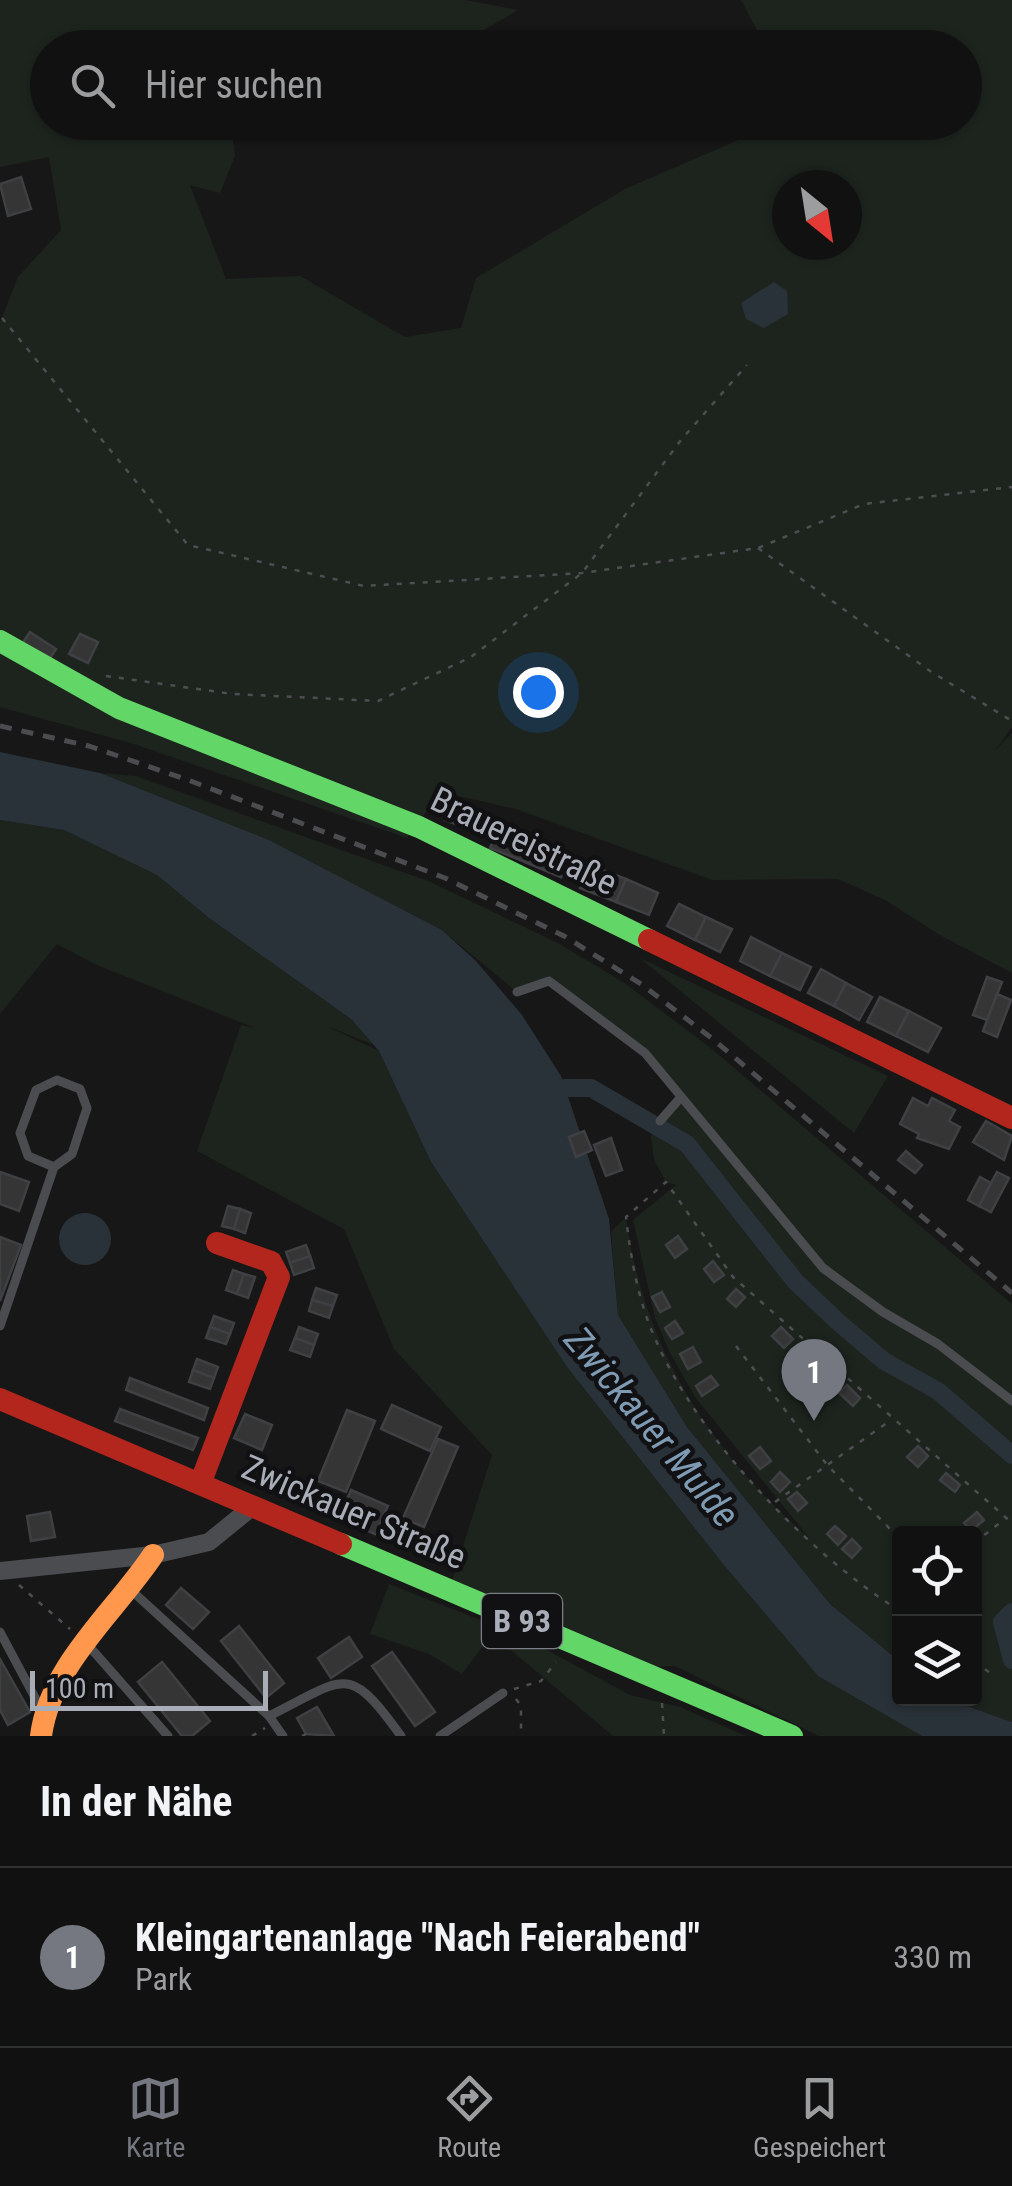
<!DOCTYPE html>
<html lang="de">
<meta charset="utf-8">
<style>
:root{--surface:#111;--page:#1a1a1a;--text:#f1f3f6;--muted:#9c9d9f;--line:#303131;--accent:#757880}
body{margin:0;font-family:"Roboto Condensed",sans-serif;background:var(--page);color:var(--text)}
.controls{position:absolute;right:30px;bottom:30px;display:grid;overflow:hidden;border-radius:10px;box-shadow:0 2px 8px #0004}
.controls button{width:90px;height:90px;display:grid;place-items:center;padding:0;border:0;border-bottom:2px solid var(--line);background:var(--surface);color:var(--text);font:50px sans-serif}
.compass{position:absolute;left:772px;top:170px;width:90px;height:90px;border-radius:50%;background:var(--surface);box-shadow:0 2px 8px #0004;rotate:150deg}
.scale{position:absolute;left:30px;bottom:25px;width:238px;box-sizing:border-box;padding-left:10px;border:5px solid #a8adb8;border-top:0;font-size:28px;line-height:35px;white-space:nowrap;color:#a8adb8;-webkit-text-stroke:8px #111113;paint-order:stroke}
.you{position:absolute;left:538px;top:692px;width:35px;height:35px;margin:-25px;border:8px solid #fff;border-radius:50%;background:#1a73e8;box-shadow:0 0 0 15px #1a73e833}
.badge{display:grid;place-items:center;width:65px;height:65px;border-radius:50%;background:var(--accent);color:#fff;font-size:32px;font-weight:700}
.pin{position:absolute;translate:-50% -82px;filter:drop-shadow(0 2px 5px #0008)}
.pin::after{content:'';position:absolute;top:52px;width:35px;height:30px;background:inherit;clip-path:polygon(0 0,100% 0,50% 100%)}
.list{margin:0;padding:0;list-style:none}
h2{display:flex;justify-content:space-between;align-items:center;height:130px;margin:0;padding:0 40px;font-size:42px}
h2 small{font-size:32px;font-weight:400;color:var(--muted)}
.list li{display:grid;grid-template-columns:65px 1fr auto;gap:30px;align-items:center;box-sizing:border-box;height:180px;padding:0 40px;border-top:2px solid var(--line)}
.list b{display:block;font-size:38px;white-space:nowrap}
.list p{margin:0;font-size:32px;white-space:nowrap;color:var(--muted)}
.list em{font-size:32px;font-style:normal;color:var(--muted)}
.icon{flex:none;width:55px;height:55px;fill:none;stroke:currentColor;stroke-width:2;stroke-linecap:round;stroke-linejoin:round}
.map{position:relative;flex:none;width:1012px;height:1736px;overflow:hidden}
.search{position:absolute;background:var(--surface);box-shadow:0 2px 8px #0004;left:30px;right:30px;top:30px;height:110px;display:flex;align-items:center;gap:25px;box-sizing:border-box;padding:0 35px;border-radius:55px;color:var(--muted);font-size:38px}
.sheet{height:310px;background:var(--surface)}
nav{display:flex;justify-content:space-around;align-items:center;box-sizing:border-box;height:140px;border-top:2px solid var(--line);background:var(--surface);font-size:28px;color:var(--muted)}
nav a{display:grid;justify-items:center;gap:5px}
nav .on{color:var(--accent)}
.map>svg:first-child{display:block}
.green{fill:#1d241e;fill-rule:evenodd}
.water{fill:#2a3239}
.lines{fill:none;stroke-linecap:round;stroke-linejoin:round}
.canal{stroke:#2a3239;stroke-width:18}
.building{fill:#353536;stroke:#3f4043;stroke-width:2.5}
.path{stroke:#4d4e52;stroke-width:2.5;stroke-dasharray:5 8;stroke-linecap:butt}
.lane{stroke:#4b4c50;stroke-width:9}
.street{stroke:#4b4c50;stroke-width:18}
.fast{stroke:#63d668;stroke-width:22}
.slow{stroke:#ff974d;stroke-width:22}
.jam{stroke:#b3261e;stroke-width:22}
.rail{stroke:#4b4c4f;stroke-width:5;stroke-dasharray:12 10;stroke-linecap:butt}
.labels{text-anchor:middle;stroke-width:9;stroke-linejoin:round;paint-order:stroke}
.shield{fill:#111113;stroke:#7b7e86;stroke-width:2.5}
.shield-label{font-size:32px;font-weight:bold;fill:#a8adb8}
.street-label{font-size:35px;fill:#a8adb8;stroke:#111113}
.water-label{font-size:38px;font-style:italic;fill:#7f9bb3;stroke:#111113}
</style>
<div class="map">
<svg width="1012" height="1736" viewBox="0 0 1012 1736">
<rect width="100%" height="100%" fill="#171717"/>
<g class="green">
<path d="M0,0H465L518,10L454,47L48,48V122L231,123L235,156L220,193L190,185L226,279L300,276L405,337L461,328L476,278L625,189L778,123L964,122V48L766,47L741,0H1012V727L994,752L1012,733V973L940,935L885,900L838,879L712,880L516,809L441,792L407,838L134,744L0,707V322L18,277L61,230L49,157L0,167ZM787,185H847V245H787Z"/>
<path d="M100,773L136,776L428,881L558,943L623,982L712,1049L1012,1304V1722L947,1699L974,1698V1534H900L899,1661L830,1604L687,1427L618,1315L611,1232L626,1217C643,1348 711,1453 810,1539L695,1397L670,1353L655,1318L633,1220L676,1185L666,1182L654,1160L651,1136L681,1097L645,1053L550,982L517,992L442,930L269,840Z"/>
<polygon points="0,820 64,830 157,875 209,918 351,1019 374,1045 324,1025 379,1051 431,1162 567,1367 723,1564 818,1676 922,1736 819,1736 675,1666 647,1667 451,1584 492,1455 394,1349 344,1229 197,1151 241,1025 255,1028 97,965 57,944 0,1014"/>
<polygon points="640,958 888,1076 854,1133"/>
<polygon points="389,1584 521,1636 630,1695 680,1707 746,1736 613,1736 492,1634 462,1674 429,1654 370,1634"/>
</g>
<g class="water">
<polygon points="774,282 787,291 788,314 764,328 746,319 741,303"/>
<polygon points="0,752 100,773 269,840 442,930 476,961 522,1015 561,1076 609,1219 618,1315 687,1427 830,1604 899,1661 900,1698 947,1699 1012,1722 1012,1736 922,1736 818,1676 723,1564 567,1367 431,1162 379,1051 351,1019 209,918 157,875 64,830 0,820"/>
<circle cx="85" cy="1239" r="26"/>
</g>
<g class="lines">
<g class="canal">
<polyline points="565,1088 591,1088 687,1144 795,1281 837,1321 884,1361 938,1391 1012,1455"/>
<polyline points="1012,1612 1002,1622 1012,1660"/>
</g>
</g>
<g class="building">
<polygon points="21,177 31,209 8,216 0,184"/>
<polygon points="30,632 56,649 48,661 22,644"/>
<polygon points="80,634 98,642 88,663 69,654"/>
<polygon points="449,810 484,819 479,833 445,820"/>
<polygon points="500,826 534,841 525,862 490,848"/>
<polygon points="534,841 570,856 561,877 525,862"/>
<polygon points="589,865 626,879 616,902 580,888"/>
<polygon points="626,879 658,893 649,915 616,902"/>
<polygon points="679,904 706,917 695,940 667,926"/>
<polygon points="706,917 732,929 720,952 695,940"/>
<polygon points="751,937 782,953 770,976 740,961"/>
<polygon points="782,953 811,967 800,990 770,976"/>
<polygon points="821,969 846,983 834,1006 808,993"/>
<polygon points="987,977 1002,982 987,1020 973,1015"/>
<polygon points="846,983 872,997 859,1020 834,1006"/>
<polygon points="997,994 1011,1000 997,1037 983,1031"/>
<polygon points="880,997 909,1011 896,1036 867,1022"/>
<polygon points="909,1011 941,1028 928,1052 896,1036"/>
<polygon points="913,1098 928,1106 932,1098 955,1110 949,1121 960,1127 949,1149 917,1138 919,1134 900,1124"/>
<polygon points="986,1121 1012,1136 1004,1160 973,1142"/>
<polygon points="584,1131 592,1150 576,1157 569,1137"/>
<polygon points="611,1138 622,1170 606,1176 594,1145"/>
<polygon points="906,1151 922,1165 915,1173 898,1160"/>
<polygon points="0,1172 29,1182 19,1211 0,1204"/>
<polygon points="997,1172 1009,1178 991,1212 979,1206"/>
<polygon points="980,1177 991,1183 979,1206 968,1200"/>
<polygon points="228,1206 240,1209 234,1229 222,1226"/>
<polygon points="240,1209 251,1213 245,1233 234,1229"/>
<polygon points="678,1236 687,1249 675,1258 666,1245"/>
<polygon points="0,1237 21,1245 0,1301"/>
<polygon points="306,1245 310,1256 290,1263 286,1252"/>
<polygon points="310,1256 314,1268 294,1275 290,1263"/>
<polygon points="713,1261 724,1275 714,1282 704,1269"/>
<polygon points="233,1270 244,1274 237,1294 226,1290"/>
<polygon points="244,1274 255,1277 248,1298 237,1294"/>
<polygon points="316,1288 337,1295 333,1306 312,1300"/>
<polygon points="736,1289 745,1297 736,1307 727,1299"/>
<polygon points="662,1292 670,1307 660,1312 652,1297"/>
<polygon points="312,1300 333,1306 329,1318 309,1311"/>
<polygon points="214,1316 234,1323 230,1334 210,1327"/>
<polygon points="675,1321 683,1333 672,1339 665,1328"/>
<polygon points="210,1327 230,1334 226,1344 206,1338"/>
<polygon points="299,1327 318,1334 314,1345 295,1338"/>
<polygon points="781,1327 793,1339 784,1348 772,1336"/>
<polygon points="295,1338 314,1345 310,1357 290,1350"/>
<polygon points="693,1347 701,1362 688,1369 680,1354"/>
<polygon points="197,1359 218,1367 214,1378 193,1370"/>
<polygon points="193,1370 214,1378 210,1389 189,1382"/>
<polygon points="711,1376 718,1385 702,1396 696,1386"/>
<polygon points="130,1378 208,1408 204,1420 126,1390"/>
<polygon points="847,1385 860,1398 853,1406 839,1393"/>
<polygon points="392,1405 441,1427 430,1451 381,1429"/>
<polygon points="120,1409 198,1438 193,1450 115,1421"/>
<polygon points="347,1410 375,1421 346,1492 318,1481"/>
<polygon points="245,1414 272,1425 262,1450 234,1438"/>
<polygon points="438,1439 458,1447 424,1527 403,1518"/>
<polygon points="918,1446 928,1456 918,1467 907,1457"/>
<polygon points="760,1447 771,1461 760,1469 749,1456"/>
<polygon points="780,1472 790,1482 780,1492 771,1482"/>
<polygon points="946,1473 960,1485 955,1492 940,1480"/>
<polygon points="351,1490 388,1506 375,1534 339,1518"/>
<polygon points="797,1492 807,1503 798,1511 788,1499"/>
<polygon points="50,1512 55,1537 31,1541 27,1516"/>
<polygon points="977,1512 984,1520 971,1531 964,1523"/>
<polygon points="835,1526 846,1536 838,1545 827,1534"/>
<polygon points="852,1539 861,1548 852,1558 842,1549"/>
<polygon points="181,1588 209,1612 193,1629 166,1605"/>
<polygon points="239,1626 284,1683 266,1698 221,1641"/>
<polygon points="349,1637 362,1657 331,1678 318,1658"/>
<polygon points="392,1652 435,1712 415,1726 372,1666"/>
<polygon points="0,1659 30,1712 8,1725 0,1710"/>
<polygon points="162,1662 210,1721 192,1736 182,1736 138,1682"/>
<polygon points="317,1707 334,1736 306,1734 297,1718"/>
</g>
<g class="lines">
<g class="path">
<polyline points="2,318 188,545 364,586 582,573 758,548 864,504 1012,487"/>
<polyline points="758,548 930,671 1012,721"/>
<polyline points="106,676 233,694 378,701 471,657 582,573 681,440 747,365"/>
<polyline points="736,1346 828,1466 900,1539"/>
<polyline points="775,1502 891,1420"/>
<polyline points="974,1543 1005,1519"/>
<polyline points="19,1585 70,1629"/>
<path d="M900,1611C804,1551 687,1428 648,1321C636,1288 630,1252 626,1217L666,1182L733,1277L1012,1523"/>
<polyline points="974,1662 989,1672"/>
<polyline points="514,1689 541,1681 556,1662"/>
<polyline points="516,1699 521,1706 521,1736"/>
<polyline points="662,1703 664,1736"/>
<polyline points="252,1736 265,1728"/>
<polyline points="302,1736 306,1734"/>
</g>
<g class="lane">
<polyline points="517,992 549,981 645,1053 823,1268 883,1312 938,1344 1012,1401"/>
<polyline points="660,1121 681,1097"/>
<polyline points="0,1326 54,1167 72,1154 87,1108 80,1089 57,1080 36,1090 20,1133 28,1156 54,1167"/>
<polyline points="132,1591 269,1716 283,1736"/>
<polyline points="0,1632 40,1707"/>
<polyline points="88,1645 168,1736"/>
<path d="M269,1716C346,1678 347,1661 401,1736"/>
<polyline points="440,1736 503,1693"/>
</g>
<polyline class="street" points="0,1571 153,1555 209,1542 252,1507"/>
<g class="fast">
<polyline points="0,641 119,708 419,827 649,940"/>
<polyline points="341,1544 792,1736"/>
</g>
<path class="slow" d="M41,1736C50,1665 115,1612 153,1555"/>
<g class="jam">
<polyline points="649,940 1012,1118"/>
<polyline points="0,1399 341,1544"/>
<polyline points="200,1484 279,1277 271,1262 217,1243"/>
</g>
<polyline class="rail" points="0,726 89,746 188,780 445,878 564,936 641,984 714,1040 1012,1293"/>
</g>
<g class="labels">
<rect class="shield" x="482" y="1594" width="80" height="54" rx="8"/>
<g class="shield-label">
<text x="522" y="1632">B 93</text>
</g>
<g class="street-label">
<text transform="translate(524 841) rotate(26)" y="12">Brauereistraße</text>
<text transform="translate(354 1512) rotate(23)" y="12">Zwickauer Straße</text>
</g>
<g class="water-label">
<text transform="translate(652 1427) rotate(50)" y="13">Zwickauer Mulde</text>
</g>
</g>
</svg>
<div class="controls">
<button><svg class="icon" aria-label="locate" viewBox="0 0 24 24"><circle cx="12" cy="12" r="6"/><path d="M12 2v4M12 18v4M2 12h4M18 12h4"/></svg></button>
<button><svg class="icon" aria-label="layers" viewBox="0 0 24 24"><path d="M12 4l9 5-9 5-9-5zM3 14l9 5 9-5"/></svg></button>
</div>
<svg class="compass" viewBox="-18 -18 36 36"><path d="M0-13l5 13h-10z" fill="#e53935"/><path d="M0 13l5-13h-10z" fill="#9c9d9f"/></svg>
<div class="scale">100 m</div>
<div class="you"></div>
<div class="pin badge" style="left:814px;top:1421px">1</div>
<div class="search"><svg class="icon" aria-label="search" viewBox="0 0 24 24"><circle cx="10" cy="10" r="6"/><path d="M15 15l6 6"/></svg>Hier suchen</div>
</div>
<section class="sheet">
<h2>In der Nähe<small></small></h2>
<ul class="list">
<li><span class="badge">1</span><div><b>Kleingartenanlage &quot;Nach Feierabend&quot;</b><p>Park</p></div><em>330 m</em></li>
</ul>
</section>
<nav>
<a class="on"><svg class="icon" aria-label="map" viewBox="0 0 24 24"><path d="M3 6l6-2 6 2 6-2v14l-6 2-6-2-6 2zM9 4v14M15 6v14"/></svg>Karte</a>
<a><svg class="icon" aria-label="directions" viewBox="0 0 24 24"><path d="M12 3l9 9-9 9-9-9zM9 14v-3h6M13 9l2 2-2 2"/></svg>Route</a>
<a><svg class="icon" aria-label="saved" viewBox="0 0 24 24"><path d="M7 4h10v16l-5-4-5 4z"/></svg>Gespeichert</a>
</nav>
